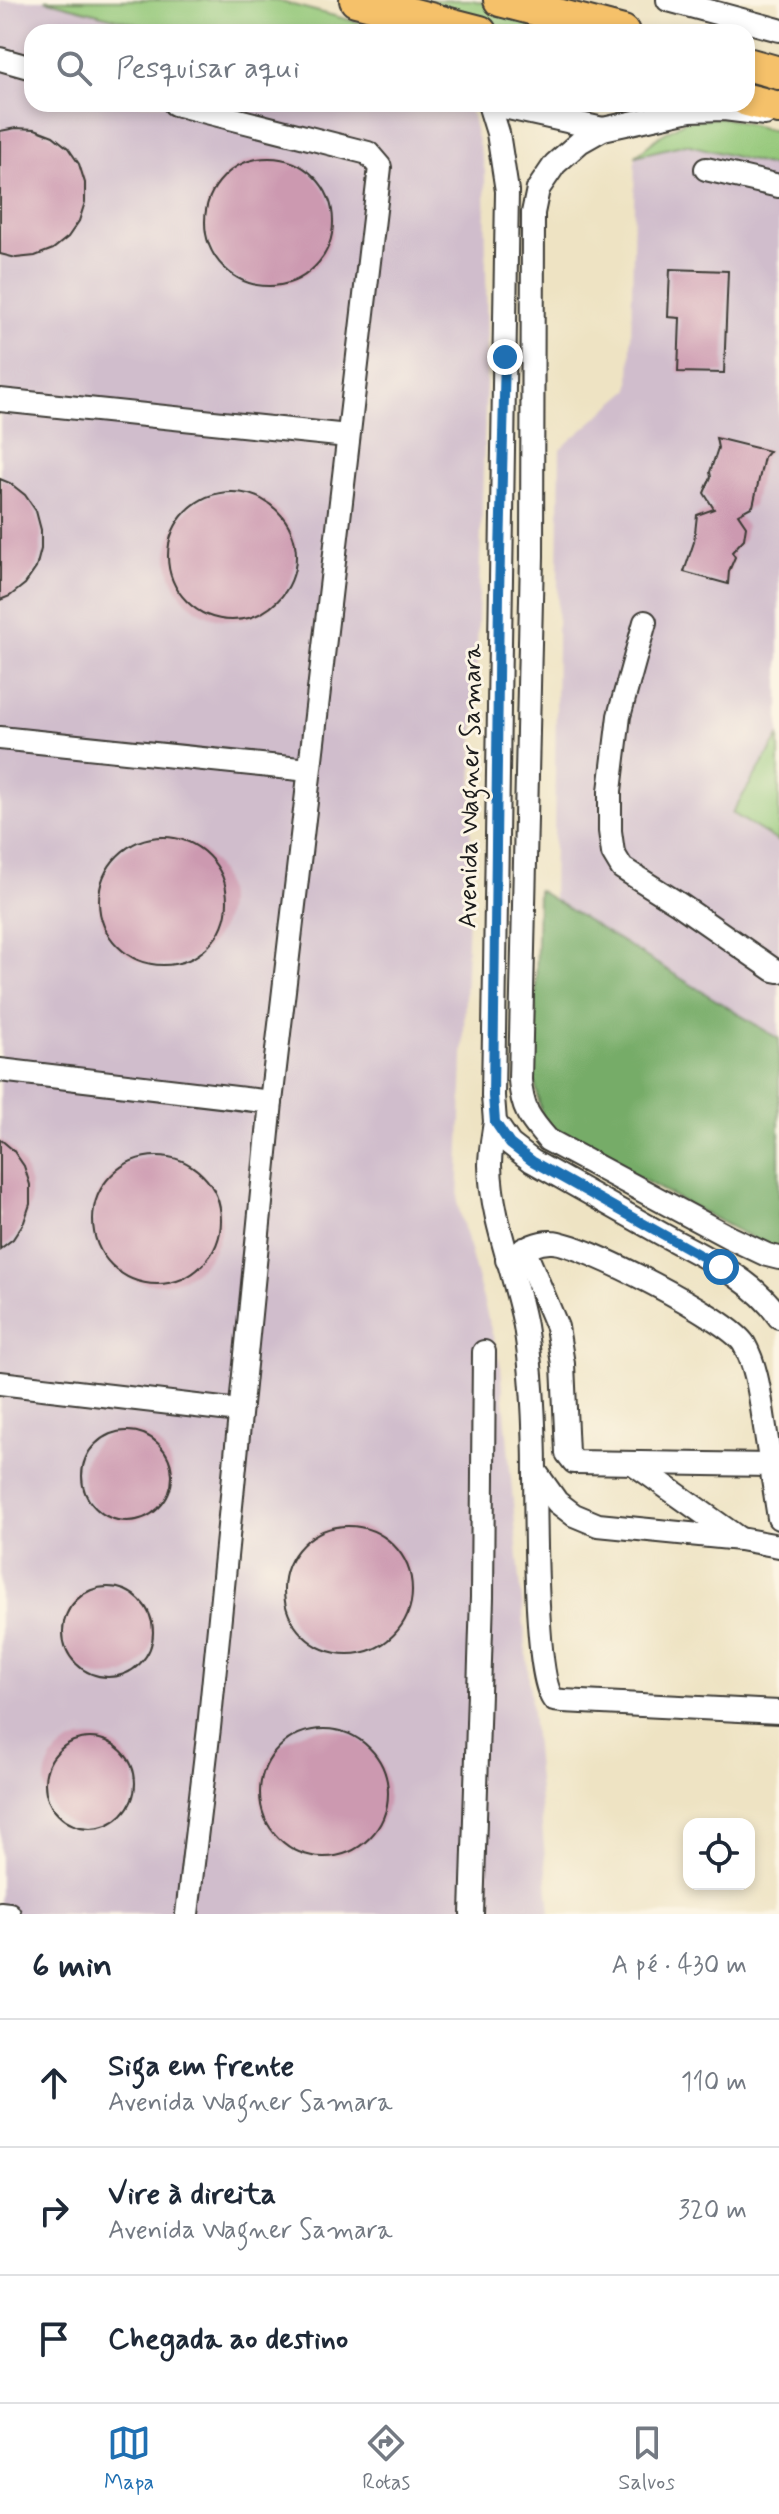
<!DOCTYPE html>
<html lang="pt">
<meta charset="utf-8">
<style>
:root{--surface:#fff;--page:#f2f2f3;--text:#1f2937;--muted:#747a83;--line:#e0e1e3;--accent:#1f6fb2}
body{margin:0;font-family:Mynerve,sans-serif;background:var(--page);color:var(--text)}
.controls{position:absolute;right:24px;bottom:24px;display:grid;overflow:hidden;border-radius:16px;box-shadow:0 4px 12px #0003}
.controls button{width:72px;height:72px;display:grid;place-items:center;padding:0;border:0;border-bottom:2px solid var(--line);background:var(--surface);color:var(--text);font:40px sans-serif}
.stop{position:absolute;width:24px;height:24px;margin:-18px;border:6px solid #1f6fb2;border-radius:50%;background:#fff}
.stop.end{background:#1f6fb2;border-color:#fff;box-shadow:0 2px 8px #0008}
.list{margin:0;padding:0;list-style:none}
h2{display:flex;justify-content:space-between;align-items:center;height:104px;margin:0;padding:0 32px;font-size:34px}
h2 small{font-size:26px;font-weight:400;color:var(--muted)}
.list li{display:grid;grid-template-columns:52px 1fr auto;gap:24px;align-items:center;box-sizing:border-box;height:128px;padding:0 32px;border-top:2px solid var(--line)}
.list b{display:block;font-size:30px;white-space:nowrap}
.list p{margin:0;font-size:26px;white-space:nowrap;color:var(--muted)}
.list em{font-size:26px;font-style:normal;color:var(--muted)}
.icon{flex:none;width:44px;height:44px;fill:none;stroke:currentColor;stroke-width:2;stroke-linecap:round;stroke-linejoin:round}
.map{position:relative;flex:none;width:779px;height:1914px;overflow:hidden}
.search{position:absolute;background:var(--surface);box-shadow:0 4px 12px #0003;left:24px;right:24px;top:24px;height:88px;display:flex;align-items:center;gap:20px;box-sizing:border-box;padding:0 28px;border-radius:24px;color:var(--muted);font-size:30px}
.sheet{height:488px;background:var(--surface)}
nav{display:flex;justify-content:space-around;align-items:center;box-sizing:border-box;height:112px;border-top:2px solid var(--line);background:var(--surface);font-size:22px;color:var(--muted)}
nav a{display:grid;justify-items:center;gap:4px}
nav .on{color:var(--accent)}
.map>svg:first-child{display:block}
.industrial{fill:#d0bdcc}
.green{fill:#93c778;stroke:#58724a;stroke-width:2}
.forest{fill:#76ac68;stroke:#496442;stroke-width:2}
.building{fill:#cc99b0}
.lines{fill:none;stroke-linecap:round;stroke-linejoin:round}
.minor-casing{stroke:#3c3a35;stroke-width:26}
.highway-casing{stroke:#3c3a35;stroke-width:36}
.minor{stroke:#fff;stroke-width:22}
.highway{stroke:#f5c16b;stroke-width:32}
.route{stroke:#1f6fb2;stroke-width:10}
.labels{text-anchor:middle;stroke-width:6;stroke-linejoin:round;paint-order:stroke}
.street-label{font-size:26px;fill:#1c1c1c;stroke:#fcf5e5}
</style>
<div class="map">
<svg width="779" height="1914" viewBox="0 0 779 1914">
<rect width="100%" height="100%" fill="#fcf5e5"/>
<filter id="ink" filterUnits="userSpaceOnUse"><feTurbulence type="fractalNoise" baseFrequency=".0125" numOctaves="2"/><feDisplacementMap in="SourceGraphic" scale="16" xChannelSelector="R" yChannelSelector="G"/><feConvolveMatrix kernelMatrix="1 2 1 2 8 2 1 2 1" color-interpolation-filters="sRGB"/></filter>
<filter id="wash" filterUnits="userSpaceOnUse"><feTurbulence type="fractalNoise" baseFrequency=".006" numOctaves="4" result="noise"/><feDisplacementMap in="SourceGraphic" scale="32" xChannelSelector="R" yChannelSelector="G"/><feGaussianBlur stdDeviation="1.8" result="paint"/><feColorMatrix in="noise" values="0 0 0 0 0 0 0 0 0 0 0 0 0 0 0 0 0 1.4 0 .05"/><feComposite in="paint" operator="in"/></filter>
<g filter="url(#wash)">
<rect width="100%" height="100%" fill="#eee3c3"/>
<g class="industrial">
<polygon points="0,0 45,0 167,32 32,32 32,104 442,104 471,112 485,171 487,357 458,1205 501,1367 550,1914 0,1914"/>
<polygon points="686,144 779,168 779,1039 553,900 560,449 630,389 635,156"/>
</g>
<g class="green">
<polygon points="45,0 274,0 395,32 167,32"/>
<polygon points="400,0 472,0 598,32 523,32"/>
<polygon points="721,117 779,132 779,168 686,144 635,156 660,136 685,121"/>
<polygon points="779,737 779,842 732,813"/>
</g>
<polygon class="forest" points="538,890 779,1039 779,1253 559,1135 542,1117 534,1078"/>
<g id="blocks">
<g class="building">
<polygon points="16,128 35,129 53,136 68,148 79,164 85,183 85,202 79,221 68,237 53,249 35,256 16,258 0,254 0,131"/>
<circle cx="269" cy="222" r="64"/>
<polygon points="670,269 728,271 724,373 678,372 680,318 668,317"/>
<polygon points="716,438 769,451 764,457 753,506 738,514 746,526 744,539 732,552 735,557 729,571 728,584 684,572 694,542 697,515 714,509 704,493 711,477 710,472 718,448"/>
<polygon points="0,479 10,483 25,495 36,511 41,530 41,549 36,568 25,584 10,596 0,600"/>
<circle cx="232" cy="556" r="64"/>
<circle cx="163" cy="901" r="64"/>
<polygon points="0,1139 13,1150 24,1166 30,1185 30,1204 24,1222 13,1239 0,1249"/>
<circle cx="157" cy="1220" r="64"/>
<circle cx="127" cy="1476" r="45"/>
<circle cx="348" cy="1590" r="64"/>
<circle cx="108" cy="1632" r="45"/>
<circle cx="324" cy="1793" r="64"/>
<circle cx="90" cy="1783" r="45"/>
</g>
</g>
</g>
<g filter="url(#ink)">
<use href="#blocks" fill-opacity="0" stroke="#3c3a35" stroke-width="2"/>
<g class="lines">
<defs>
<g id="minor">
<polyline points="668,0 779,30"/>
<polyline points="0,59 32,68"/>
<polyline points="175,104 368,153 380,167 271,1102 209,1728 187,1914"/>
<path d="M489,104L498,133L507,191L493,1096L495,1122L510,1144L532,1161C575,1185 617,1209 660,1233C701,1256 752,1277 779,1317"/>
<polyline points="490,104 603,129"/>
<path d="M765,114L724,109L690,110L603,129L580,142L555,164L538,189L533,213L532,556L520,1080C522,1109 529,1118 548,1140L729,1237L767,1255L779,1258"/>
<polyline points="706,169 779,186"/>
<polyline points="0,400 348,436"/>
<polyline points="645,622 619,716 610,791 610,831 613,853 622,868 679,904 774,970 779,971"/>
<polyline points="0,738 309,770"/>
<polyline points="0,1070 271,1102"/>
<path d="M495,1122C493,1136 490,1151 490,1165C491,1220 515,1272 525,1326C533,1376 535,1427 535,1477C536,1515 534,1679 554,1700L563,1701L779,1712"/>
<polyline points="524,1249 557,1327 563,1364 567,1453 574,1462 770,1465"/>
<path d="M507,1260C521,1252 535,1241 552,1242C582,1243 729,1319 744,1344C757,1367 760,1396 764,1421C769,1453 774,1485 779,1518"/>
<polyline points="0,1383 239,1411"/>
<polyline points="634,1464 737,1537"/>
<polyline points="535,1471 557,1502 574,1515 598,1525 740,1539 779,1546"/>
<polyline points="0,1913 9,1914"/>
<polyline points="472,1914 482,1597 484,1352"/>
</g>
<g id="highway">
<polyline points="356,0 480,32"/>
<polyline points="500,0 623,32"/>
<polyline points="747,64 779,73"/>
<polyline points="747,100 779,108"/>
</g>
</defs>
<use href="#minor" class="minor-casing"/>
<use href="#highway" class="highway-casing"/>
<use href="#minor" class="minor"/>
<use href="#highway" class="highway"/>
</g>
</g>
<g class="lines" filter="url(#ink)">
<polyline class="route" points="505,357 499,594 493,1096 495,1122 510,1144 532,1161 721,1267"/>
</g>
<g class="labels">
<g class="street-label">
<text transform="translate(469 786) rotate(-89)" y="9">Avenida Wagner Samara</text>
</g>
</g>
</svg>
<div class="controls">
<button><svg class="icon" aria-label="locate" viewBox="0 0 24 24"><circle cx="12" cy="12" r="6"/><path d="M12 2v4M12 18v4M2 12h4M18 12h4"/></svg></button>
</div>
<div class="stop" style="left:721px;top:1267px"></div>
<div class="stop end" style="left:505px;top:357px"></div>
<div class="search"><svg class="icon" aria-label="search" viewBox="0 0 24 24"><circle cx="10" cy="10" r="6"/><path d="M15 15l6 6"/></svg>Pesquisar aqui</div>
</div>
<section class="sheet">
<h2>6 min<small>A pé · 430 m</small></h2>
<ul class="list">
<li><svg class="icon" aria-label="ahead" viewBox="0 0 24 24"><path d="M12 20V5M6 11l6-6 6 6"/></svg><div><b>Siga em frente</b><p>Avenida Wagner Samara</p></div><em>110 m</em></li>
<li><svg class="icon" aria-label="right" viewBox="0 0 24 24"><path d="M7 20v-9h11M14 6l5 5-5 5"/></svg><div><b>Vire à direita</b><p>Avenida Wagner Samara</p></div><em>320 m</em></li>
<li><svg class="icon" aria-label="arrive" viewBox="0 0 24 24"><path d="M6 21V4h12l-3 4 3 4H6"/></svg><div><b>Chegada ao destino</b></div></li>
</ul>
</section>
<nav>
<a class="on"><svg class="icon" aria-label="map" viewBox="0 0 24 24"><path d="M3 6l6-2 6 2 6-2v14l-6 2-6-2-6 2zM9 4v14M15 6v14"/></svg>Mapa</a>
<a><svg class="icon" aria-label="directions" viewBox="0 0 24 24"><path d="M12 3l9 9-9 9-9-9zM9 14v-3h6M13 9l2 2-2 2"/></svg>Rotas</a>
<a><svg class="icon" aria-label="saved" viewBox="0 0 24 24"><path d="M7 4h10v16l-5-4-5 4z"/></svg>Salvos</a>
</nav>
